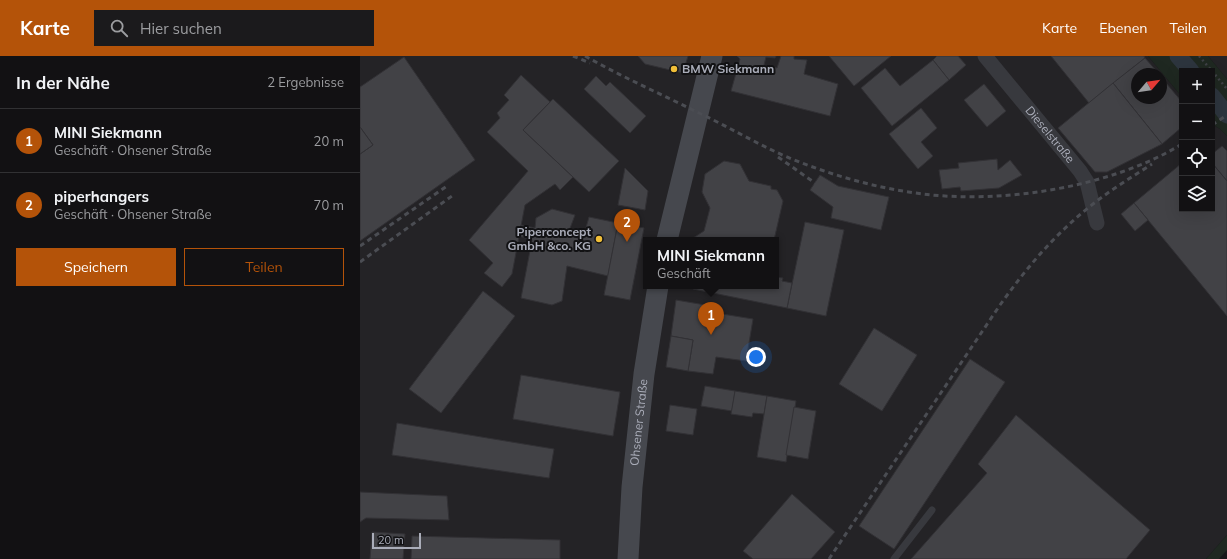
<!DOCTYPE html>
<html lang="de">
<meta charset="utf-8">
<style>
:root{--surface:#121113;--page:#1b1a1c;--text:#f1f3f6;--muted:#9c9da0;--line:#313133;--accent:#b45309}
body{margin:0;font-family:Mulish,sans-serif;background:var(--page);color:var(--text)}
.controls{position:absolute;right:12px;top:12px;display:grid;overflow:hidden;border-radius:0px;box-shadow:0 4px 16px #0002}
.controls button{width:36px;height:36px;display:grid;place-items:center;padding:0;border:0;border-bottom:1px solid var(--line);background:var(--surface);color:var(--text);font:20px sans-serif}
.compass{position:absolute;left:771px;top:12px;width:36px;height:36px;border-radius:50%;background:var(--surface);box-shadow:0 4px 16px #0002;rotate:61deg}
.scale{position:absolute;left:12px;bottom:10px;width:49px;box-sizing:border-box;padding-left:4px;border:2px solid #aaadb9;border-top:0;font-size:11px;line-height:14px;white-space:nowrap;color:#aaadb9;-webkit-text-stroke:3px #121214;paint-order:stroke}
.you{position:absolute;left:396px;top:301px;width:14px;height:14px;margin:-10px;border:3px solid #fff;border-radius:50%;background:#1a73e8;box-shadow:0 0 0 6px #1a73e833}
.badge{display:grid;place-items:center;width:26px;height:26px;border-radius:50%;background:var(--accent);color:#fff;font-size:13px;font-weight:700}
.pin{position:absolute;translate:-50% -33px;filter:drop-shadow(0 1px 2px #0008)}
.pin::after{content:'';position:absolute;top:21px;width:14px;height:12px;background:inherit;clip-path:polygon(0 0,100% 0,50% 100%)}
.popup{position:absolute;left:283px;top:181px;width:136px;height:52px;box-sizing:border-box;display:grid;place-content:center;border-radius:0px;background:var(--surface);filter:drop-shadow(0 1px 3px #0005);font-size:13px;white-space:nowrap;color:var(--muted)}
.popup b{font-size:15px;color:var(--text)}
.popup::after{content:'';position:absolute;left:50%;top:100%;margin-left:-8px;border:8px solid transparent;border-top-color:var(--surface)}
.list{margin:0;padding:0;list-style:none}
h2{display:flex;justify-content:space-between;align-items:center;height:52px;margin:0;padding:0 16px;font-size:17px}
h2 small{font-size:13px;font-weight:400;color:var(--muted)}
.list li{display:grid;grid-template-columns:26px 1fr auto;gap:12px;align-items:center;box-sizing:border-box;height:64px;padding:0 16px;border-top:1px solid var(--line)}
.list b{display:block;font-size:15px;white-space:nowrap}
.list p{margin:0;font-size:13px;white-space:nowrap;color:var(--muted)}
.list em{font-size:13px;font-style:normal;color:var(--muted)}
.actions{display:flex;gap:8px;padding:12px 16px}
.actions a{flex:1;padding:9px 0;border:1px solid var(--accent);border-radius:0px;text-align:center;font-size:14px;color:var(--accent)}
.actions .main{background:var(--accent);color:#fff}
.icon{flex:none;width:22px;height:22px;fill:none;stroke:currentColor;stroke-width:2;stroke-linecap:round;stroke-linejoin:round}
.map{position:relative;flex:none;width:867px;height:503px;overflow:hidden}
header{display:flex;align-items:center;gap:24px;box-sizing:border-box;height:56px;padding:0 20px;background:var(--accent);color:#fff}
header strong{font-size:19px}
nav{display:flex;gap:22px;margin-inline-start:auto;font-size:14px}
.search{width:280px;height:36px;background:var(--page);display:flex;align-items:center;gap:10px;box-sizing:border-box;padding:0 14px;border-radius:0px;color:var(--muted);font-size:15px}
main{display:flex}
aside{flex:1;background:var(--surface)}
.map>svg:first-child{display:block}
.built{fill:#242326;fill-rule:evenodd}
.green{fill:#1f2821}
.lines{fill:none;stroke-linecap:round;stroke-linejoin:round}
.canal{stroke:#2d353e;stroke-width:17}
.building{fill:#424246;stroke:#323135}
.path{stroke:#3e4045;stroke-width:2.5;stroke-dasharray:2 3;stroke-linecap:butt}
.lane{stroke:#38393e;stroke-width:7}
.street{stroke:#38393e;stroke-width:15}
.secondary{stroke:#46484e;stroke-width:21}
.rail{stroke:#4b4d53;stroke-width:3;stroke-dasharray:5 4;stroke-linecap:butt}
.poi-dot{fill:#f1bf38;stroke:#121214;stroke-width:1.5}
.labels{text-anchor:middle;stroke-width:4;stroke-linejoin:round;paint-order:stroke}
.poi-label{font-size:12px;font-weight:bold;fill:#aaadb9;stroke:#121214;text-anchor:start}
.street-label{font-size:12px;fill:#aaadb9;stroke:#121214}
</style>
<header>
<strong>Karte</strong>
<div class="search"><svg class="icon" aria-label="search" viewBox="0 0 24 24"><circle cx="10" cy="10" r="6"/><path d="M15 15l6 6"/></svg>Hier suchen</div>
<nav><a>Karte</a><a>Ebenen</a><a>Teilen</a></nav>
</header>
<main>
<aside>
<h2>In der Nähe<small>2 Ergebnisse</small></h2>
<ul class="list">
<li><span class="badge">1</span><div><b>MINI Siekmann</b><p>Geschäft · Ohsener Straße</p></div><em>20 m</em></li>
<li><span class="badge">2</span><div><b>piperhangers</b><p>Geschäft · Ohsener Straße</p></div><em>70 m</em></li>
</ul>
<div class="actions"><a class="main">Speichern</a><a>Teilen</a></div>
</aside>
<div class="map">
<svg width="867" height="503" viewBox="0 0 867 503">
<rect width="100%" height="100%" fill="#181719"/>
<g class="built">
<path d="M0,0H788L822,41V153H852V68L860,73L867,80V479L846,503H0ZM777,18H801V42H777ZM286,184H416V230H286Z"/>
<polygon points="848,0 867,0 867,23"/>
</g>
<g class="green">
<polygon points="788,0 848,0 867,23 867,80 860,73 852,68 852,15 822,15 822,41"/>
<polygon points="867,479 867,494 859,503 846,503"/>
</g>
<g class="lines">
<g class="canal">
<polyline points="818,0 831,15"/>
<polyline points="852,40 867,59"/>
</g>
</g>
<g class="building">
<polygon points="278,0 328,0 323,17 285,8"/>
<polygon points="377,0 416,0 415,2 406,1 404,9 417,12 421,0 434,0 434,3 447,4 444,18 478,28 470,60 371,35 380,3"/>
<polygon points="469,0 531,0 494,30"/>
<polygon points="577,0 598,0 606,9 589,24 573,4"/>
<polygon points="691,0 784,0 785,2 729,47"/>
<polygon points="44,1 115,104 0,185 0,98 13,89 0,71 0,31"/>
<polygon points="785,2 799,18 777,18 777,42 801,42 801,21 822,46 822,71 802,88 753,27"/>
<polygon points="573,4 589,24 532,70 501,32 525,12 540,30"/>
<polygon points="161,19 190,46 163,74 213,121 200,134 195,128 165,149 152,218 142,231 124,217 133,207 109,184 168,115 127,76 140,62 137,57 149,44 144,39"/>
<polygon points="236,20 246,30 250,26 286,60 270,77 224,33"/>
<polygon points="753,27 802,88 747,116 735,116 698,72"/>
<polygon points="624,28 646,55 627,71 604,44"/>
<polygon points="193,43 259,105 229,136 163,74"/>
<polygon points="561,52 577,72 561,86 573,100 558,113 529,78"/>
<polygon points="0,71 13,89 0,98"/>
<polygon points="862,90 867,95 867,125 852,107 852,98"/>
<polygon points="637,103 638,114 650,104 662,119 639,132 601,135 600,131 582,133 579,114 599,112 598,107"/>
<polygon points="364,105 380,108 389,125 411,130 411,133 417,134 423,145 414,184 330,184 344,175 350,152 342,136 345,118"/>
<polygon points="822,107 822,153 852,153 852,107 867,125 867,260 774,147"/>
<polygon points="265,112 288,135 285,154 258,149"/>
<polygon points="460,119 478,130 529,141 521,174 471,162 473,151 450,134"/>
<polygon points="774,147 788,164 775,175 761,158"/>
<polygon points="192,153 215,159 209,175 224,179 229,161 258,167 248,220 207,210 202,245 192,249 161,242 172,184 159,180 161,169 175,172 176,162"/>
<polygon points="445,166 484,174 466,260 427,252"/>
<polygon points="258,167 284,172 270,244 244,239"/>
<polygon points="416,221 423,222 422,225 432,227 427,252 333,233 332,230 416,230"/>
<polygon points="123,235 155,260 81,357 49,333"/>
<polygon points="316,244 357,251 356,257 393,263 386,305 356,301 353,318 328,315 333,284 311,280"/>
<polygon points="514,272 557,299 522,355 479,328"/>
<polygon points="311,280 333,284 328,315 306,311"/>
<polygon points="610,303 645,326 534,493 499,470"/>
<polygon points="161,319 260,336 253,380 153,363"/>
<polygon points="345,330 375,335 372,355 341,350"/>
<polygon points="375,335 407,340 404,358 393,357 392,361 371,358"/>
<polygon points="407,340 436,345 426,406 397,401"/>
<polygon points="310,349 337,353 333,379 306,375"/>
<polygon points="434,351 456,355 448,403 426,399"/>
<polygon points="656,359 790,474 766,503 551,503 627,417 618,408"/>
<polygon points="37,367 194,393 189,422 32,399"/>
<polygon points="0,436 87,440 89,464 6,462 0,466"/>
<polygon points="432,438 475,476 451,503 393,503 383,495"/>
<polygon points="12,476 45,478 43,503 10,503"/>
<polygon points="52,480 200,484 200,503 51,503"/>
</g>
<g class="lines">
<g class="path">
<polyline points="839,0 852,15"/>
<polyline points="852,15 867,33"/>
</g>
<polyline class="lane" points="534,503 572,454"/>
<path class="street" id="s1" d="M625,0L720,115L727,126L737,167"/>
<g class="secondary">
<polyline points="307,184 352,0"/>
<path id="s2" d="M268,503L272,431L284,318L298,230"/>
</g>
<g class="rail">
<polyline points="213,0 230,7"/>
<path d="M225,0C262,21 301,38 339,57C373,73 407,94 442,107C481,122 522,133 563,138C644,148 752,131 822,88"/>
<polyline points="852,69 867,59"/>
<polyline points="418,101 455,127"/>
<polyline points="0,190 87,130"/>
<polyline points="0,206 92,140"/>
<path d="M469,503L640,249C667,211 696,177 733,148C752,133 772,121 792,108"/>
</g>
</g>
<g class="poi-dot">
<circle cx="314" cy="13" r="4"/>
<circle cx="239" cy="183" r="4"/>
</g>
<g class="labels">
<g class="poi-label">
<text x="322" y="17">BMW Siekmann</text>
<text x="231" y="180" text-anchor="end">Piperconcept<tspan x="231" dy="14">GmbH &amp;co. KG</tspan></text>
</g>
<g class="street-label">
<text dy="4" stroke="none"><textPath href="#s1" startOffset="102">Dieselstraße</textPath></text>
<text dy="4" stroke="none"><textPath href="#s2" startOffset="137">Ohsener Straße</textPath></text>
</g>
</g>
</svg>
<div class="controls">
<button>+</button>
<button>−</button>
<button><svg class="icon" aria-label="locate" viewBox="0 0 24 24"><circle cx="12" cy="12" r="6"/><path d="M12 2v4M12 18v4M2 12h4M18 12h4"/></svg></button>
<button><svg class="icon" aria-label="layers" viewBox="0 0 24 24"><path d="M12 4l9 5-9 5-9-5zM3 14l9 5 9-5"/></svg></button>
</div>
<svg class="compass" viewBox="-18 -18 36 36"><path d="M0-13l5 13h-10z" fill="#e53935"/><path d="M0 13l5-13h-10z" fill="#9c9da0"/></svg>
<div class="scale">20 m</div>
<div class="you"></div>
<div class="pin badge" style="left:351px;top:279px">1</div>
<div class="popup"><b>MINI Siekmann</b>Geschäft</div>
<div class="pin badge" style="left:267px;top:186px">2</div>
</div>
</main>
